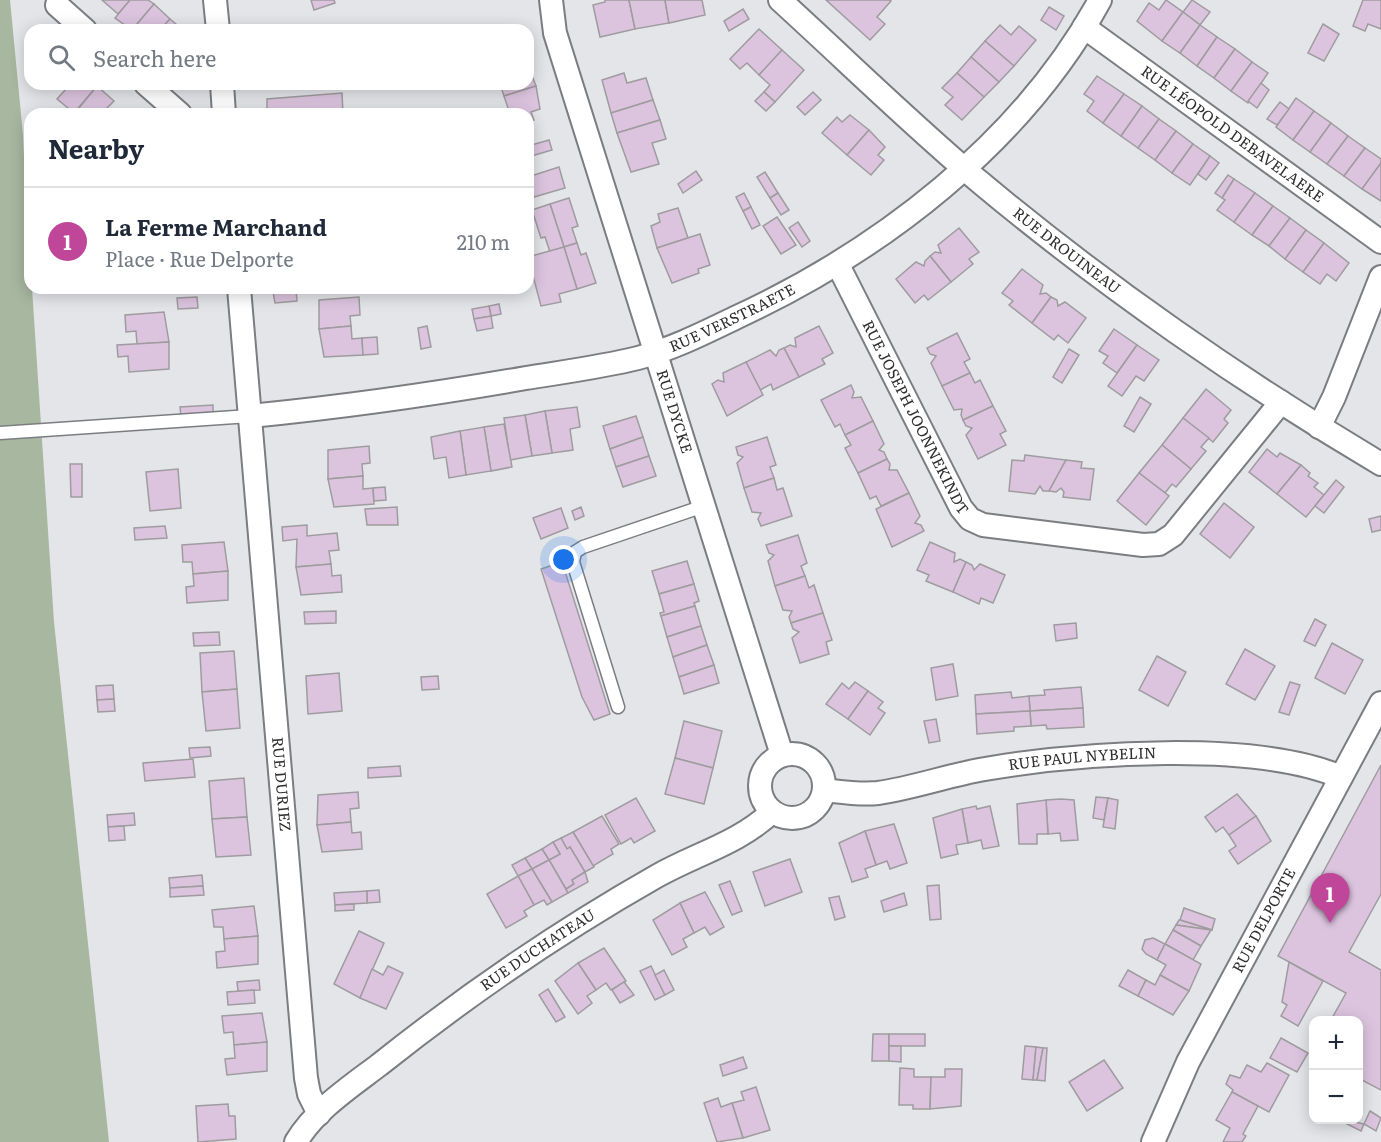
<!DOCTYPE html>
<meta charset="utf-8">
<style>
:root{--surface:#fff;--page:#f2f2f3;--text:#1f2937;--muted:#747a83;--line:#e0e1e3;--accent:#bf4699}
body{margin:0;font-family:Literata,serif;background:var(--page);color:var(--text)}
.controls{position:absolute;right:18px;bottom:18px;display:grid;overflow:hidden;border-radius:12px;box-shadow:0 3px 15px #0003}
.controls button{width:54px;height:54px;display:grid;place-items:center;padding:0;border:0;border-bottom:2px solid var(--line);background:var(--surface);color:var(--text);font:30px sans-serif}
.you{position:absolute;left:564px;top:560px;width:21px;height:21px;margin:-15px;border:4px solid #fff;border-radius:50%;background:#1a73e8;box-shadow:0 0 0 9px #1a73e833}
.badge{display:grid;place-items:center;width:39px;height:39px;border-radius:50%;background:var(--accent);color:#fff;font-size:20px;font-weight:700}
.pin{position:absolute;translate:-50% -50px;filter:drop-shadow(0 2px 3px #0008)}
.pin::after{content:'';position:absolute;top:32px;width:21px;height:18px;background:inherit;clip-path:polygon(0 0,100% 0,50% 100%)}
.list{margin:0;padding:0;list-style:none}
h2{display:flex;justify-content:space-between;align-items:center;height:78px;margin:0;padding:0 24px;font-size:26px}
h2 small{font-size:20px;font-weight:400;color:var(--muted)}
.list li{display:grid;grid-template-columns:39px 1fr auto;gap:18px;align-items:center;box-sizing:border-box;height:108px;padding:0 24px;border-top:2px solid var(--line)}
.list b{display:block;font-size:22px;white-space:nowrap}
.list p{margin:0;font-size:20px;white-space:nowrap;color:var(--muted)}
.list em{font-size:20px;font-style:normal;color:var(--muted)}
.icon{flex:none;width:33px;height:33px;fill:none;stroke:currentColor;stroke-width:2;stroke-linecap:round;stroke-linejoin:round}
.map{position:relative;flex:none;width:1381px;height:1142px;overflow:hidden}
.search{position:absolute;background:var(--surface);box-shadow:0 3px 15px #0003;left:24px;top:24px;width:510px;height:66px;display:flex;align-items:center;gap:15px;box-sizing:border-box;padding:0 21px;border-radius:18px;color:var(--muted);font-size:22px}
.panel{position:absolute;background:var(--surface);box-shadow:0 3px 15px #0003;left:24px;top:108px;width:510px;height:186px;border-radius:18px}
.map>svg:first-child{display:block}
.green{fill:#a7b7a0}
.building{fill:#dcc4de;stroke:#9f9c9f;stroke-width:1.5}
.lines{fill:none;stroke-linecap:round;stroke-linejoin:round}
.lane-casing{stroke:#7b7d81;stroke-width:15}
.street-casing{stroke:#7b7d81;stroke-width:26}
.lane{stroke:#fff;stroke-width:12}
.street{stroke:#fff;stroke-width:22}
.labels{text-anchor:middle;stroke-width:4.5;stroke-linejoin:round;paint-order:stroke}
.street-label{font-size:15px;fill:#2f2f31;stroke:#fff}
</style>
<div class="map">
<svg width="1381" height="1142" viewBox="0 0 1381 1142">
<rect width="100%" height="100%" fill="#e3e5e9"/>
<polygon class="green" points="0,0 10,0 23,135 30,288 32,288 54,622 109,1142 0,1142"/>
<g class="building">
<polygon points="102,0 130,0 118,14"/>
<polygon points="130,0 148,0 154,4 132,30 115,18"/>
<polygon points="311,0 334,0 335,3 314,10"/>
<polygon points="605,0 629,0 635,29 600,37 593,5 605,2"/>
<polygon points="629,0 665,0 669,23 635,29"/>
<polygon points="665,0 702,0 705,15 669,23"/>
<polygon points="826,0 889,0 891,1 877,17 885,24 870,40"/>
<polygon points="1166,0 1183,12 1162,41 1137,21 1149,3 1159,10"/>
<polygon points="1192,0 1210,12 1200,25 1183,12"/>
<polygon points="1363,0 1381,0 1381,29 1368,24 1365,31 1353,26"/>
<polygon points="154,4 170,19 160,30 132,30"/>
<polygon points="1049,7 1064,16 1056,30 1041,20"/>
<polygon points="743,9 749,19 729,31 724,21"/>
<polygon points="1183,12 1200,25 1180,53 1162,41"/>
<polygon points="170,19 183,30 160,30"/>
<polygon points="1323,24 1339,34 1324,61 1308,53"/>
<polygon points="1000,25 1011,35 1019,26 1036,40 1014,66 985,41"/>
<polygon points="1200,25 1217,37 1197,66 1180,53"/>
<polygon points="759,29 782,50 759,75 747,63 740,69 730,59"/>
<polygon points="1217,37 1235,49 1214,78 1197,66"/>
<polygon points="985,41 1014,66 999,82 971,57"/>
<polygon points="1235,49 1252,62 1231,91 1214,78"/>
<polygon points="782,50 804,70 775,102 764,92 770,85 759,75"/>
<polygon points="971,57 999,82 984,97 957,73"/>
<polygon points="1252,62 1268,73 1248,103 1231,91"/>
<polygon points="528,72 531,73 536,86 504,96 500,84 528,84"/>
<polygon points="624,73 627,83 646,78 653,100 611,113 602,80"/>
<polygon points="957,73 984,97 962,120 945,105 953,97 942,88"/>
<polygon points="1097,76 1124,94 1103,123 1087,111 1094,101 1084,94"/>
<polygon points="1261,83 1269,90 1257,108 1248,101"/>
<polygon points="60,84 95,84 97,86 74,113 57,99 66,89"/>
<polygon points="97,86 114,101 101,114 74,114"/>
<polygon points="536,86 540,109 531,112 534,120 528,122 528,114 510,114 504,96"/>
<polygon points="764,92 775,102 766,111 755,101"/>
<polygon points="813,92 821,100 805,115 797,107"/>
<polygon points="342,93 343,114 267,114 267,99"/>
<polygon points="1124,94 1142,106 1121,136 1103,123"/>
<polygon points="1296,98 1314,111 1293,140 1276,127"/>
<polygon points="653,100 660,120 617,133 611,113"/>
<polygon points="1280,102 1289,109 1277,125 1267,119"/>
<polygon points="1142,106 1159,119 1138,148 1121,136"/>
<polygon points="1314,111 1331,123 1310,152 1293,140"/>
<polygon points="850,115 869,130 847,155 822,133 837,117 842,122"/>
<polygon points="1159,119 1176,131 1155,160 1138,148"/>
<polygon points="660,120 666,139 652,143 659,164 631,172 617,133"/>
<polygon points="1331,123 1348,136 1327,164 1310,152"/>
<polygon points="869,130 885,147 878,155 884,160 871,175 847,155"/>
<polygon points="1176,131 1193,144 1172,173 1155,160"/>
<polygon points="1348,136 1365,148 1344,176 1327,164"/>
<polygon points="549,140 552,150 528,157 528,146"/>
<polygon points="1193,144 1210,156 1190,185 1172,173"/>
<polygon points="1365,148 1381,159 1381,163 1362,189 1344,176"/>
<polygon points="1210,156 1219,163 1206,180 1198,174"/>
<polygon points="1381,163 1381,201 1362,189"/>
<polygon points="559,167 565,188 534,197 528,177"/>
<polygon points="696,171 702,180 683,193 678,184"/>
<polygon points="765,172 778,193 770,198 757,177"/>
<polygon points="1228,175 1234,179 1222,198 1215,193"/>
<polygon points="1234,179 1255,193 1234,222 1217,210 1225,200 1222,198"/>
<polygon points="744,193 751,207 743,211 736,197"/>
<polygon points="778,193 789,210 781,215 770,198"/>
<polygon points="1255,193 1273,206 1252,235 1234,222"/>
<polygon points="569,198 578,226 572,228 577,243 564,247 550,204"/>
<polygon points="550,204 564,247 550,252 545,237 541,238 532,210"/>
<polygon points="1273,206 1290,218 1269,246 1252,235"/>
<polygon points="751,207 760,225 752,229 743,211"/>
<polygon points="678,208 688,238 657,248 651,226 660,222 658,214"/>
<polygon points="777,217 796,245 781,254 763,226"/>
<polygon points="1290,218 1306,230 1285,259 1269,246"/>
<polygon points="798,222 810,241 802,247 789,228"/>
<polygon points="959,228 979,252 969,259 973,264 951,282 930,256 935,252 941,253 938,245"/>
<polygon points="1306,230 1324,243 1303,272 1285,259"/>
<polygon points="700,234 710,265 698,269 699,273 672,283 657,248"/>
<polygon points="577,243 581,255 586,253 596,283 577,289 564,247"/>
<polygon points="1324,243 1349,263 1336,281 1327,274 1320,284 1303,272"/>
<polygon points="564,247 577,289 559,294 561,302 541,306 528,257"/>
<polygon points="930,256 951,282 928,300 924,295 915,303 896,279 916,262 924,266 925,261"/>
<polygon points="1022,269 1043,285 1040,294 1046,293 1051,297 1032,323 1009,305 1013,301 1002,293"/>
<polygon points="296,289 297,301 275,303 273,292"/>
<polygon points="197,297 198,308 178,309 177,298"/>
<polygon points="359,297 360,315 350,316 351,326 319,329 319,300"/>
<polygon points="1051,297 1057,300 1058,306 1065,302 1086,318 1068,343 1058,335 1054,340 1032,323"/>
<polygon points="499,304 501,314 491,316 489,306"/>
<polygon points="489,306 491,316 474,319 472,309"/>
<polygon points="164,312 169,342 137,344 136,331 126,332 125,315"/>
<polygon points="491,316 493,328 477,331 474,319"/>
<polygon points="351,326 352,339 362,338 363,355 324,357 319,329"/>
<polygon points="427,326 431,347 421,349 418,328"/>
<polygon points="819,326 833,353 822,359 825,364 799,377 784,348 790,345 796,347 795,338"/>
<polygon points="1114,329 1137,345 1117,373 1103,363 1108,356 1099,351"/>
<polygon points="957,333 970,359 964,362 970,373 942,386 931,363 936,356 930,354 927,348"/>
<polygon points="377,337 378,354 363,355 362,338"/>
<polygon points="169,342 169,369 129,372 128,356 118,357 117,345"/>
<polygon points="1137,345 1159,360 1144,381 1136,376 1122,396 1108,386"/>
<polygon points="784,348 799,377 773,390 771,384 760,390 746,362 770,350 776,356 779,350"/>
<polygon points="1069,349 1079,355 1062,383 1053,377"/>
<polygon points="746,362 763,395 727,416 712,384 718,380 724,382 723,373"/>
<polygon points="970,373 975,383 980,380 993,406 963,420 961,415 962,409 954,410 942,386"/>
<polygon points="851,385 854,392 852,398 861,397 873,421 845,435 840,424 835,427 821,400"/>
<polygon points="1206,389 1231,410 1224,419 1228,423 1213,442 1183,418"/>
<polygon points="1140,397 1151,404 1134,432 1124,426"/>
<polygon points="213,405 213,413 181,416 180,407"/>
<polygon points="993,406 1006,431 1000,434 1006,445 978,459 966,435 972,428 966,426 963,420"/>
<polygon points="577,407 580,427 570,429 573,450 552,453 545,411"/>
<polygon points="545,411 552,453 532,456 525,415"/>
<polygon points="525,415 532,456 510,460 504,418"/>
<polygon points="636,416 643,437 610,449 603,426"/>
<polygon points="1183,418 1209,438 1201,447 1206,451 1191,469 1162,445"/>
<polygon points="873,421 884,444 879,450 884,452 887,459 858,473 845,448 851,445 845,435"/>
<polygon points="504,424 512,467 491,471 484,427"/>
<polygon points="484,427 491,471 466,475 460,431"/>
<polygon points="460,431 466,475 449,478 446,457 434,459 431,437"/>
<polygon points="643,437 649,456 616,467 610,449"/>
<polygon points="767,437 776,465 770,467 774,478 744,488 737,463 743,457 738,455 736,447"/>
<polygon points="1162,445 1191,469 1176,487 1172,484 1165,493 1139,473"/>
<polygon points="369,446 370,463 362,464 363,476 328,479 328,450"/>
<polygon points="1267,449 1277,457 1280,453 1301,465 1277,494 1249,472"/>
<polygon points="1025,455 1066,460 1049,491 1043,491 1040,486 1035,494 1009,491 1012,460 1024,461"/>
<polygon points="649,456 656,476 623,487 616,467"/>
<polygon points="887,459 890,464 889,470 897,470 909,493 881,506 876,496 870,499 858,473"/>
<polygon points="1066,460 1082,462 1081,468 1094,469 1090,500 1063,497 1064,492 1061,488 1056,492 1049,491"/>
<polygon points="70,464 82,464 82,497 71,497"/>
<polygon points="1301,465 1310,473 1308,476 1318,483 1314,487 1324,495 1306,517 1277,494"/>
<polygon points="178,469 181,508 150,511 146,472"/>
<polygon points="1139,473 1169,496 1146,525 1117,501"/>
<polygon points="363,476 363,489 373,488 374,504 334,507 328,479"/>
<polygon points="774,478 777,490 783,488 792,516 761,526 758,519 761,513 752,512 744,488"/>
<polygon points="1336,480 1344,487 1324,513 1315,506"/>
<polygon points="385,487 386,500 374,501 373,488"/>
<polygon points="909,493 920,516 915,523 921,525 924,531 892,547 876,509"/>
<polygon points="1224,503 1254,527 1230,558 1200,534"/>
<polygon points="397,507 398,525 367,525 365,509"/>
<polygon points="581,507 584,516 575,520 572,511"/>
<polygon points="561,508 568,528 541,539 533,518"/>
<polygon points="1381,516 1381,530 1372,532 1369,519"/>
<polygon points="307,525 307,536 337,533 339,550 329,551 331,564 296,567 297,539 283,541 282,527"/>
<polygon points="165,526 167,538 135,540 134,528"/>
<polygon points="798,535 807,563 801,566 805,576 775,586 768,561 774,555 769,553 766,545"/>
<polygon points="224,542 228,571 193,574 192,562 183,562 182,545"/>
<polygon points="930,542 955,553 954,562 960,559 966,562 953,592 926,581 929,575 917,570"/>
<polygon points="687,561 694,584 659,594 652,571"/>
<polygon points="562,562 610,714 594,720 582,697 541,569"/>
<polygon points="966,562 972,565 974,570 980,564 1005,575 993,603 981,598 979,604 953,592"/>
<polygon points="331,564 332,576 341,575 342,592 301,595 296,567"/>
<polygon points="228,571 228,600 187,603 186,587 194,586 193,574"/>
<polygon points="805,576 809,588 814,585 823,613 791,623 789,617 792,611 783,610 775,586"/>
<polygon points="694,584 699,601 694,603 695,606 661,616 660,613 664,612 659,594"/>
<polygon points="695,606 701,626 667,637 661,616"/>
<polygon points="336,611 336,623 305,624 304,612"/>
<polygon points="823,613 832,640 826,642 829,654 800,663 792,638 799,632 793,629 791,623"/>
<polygon points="1315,619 1326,625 1315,646 1304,641"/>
<polygon points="1076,623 1077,638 1056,641 1054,625"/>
<polygon points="701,626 707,645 673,657 667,637"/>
<polygon points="219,632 220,645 194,646 193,633"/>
<polygon points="1332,643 1363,660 1345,694 1315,678"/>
<polygon points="707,645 714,665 679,677 673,657"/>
<polygon points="1245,649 1275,666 1255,700 1226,684"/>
<polygon points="234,651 237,689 202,692 200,653"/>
<polygon points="1157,656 1186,672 1168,706 1139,690"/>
<polygon points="953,664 958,696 936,700 931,668"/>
<polygon points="714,665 719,683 684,694 679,677"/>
<polygon points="339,673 342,711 308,714 306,676"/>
<polygon points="438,676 439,689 422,690 421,677"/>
<polygon points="855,682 868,691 848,719 826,704 842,683 849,689"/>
<polygon points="1290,682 1300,685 1289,715 1279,712"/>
<polygon points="113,685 114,699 97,700 96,686"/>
<polygon points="1081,687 1083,708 1030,711 1029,696 1045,695 1044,690"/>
<polygon points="237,689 240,728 206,731 202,692"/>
<polygon points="868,691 883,702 878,708 885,713 870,735 848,719"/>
<polygon points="1011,692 1012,698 1029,696 1030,711 976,714 975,695"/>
<polygon points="114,699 115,711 98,712 97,700"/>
<polygon points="1083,708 1084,727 1047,729 1046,725 1031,726 1030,711"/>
<polygon points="1030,711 1031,726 1014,727 1014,731 977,734 976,714"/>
<polygon points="936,719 940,741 929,743 924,721"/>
<polygon points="684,721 722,731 713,768 675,758"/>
<polygon points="210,747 211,756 190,758 189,748"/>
<polygon points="675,758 713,768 704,804 665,794"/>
<polygon points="193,759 195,777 145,781 143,763"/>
<polygon points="1381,765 1381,894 1349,952 1381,970 1381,1090 1358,1078 1358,1020 1331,1020 1346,993 1278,956"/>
<polygon points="400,766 401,776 368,778 368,768"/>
<polygon points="244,778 247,817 212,819 209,781"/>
<polygon points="358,792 359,808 350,809 351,822 317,825 318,795"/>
<polygon points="1237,794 1256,816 1229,835 1223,827 1216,832 1205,817"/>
<polygon points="1096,797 1108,798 1104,820 1093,818"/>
<polygon points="636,798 655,831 634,843 631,838 621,844 605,815"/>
<polygon points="1108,798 1118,800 1115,829 1103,827"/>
<polygon points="1061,799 1074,800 1078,840 1061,841 1060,833 1048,834 1046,800"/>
<polygon points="1046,800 1048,834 1037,834 1037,844 1019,844 1017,804"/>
<polygon points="976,806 977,809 990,806 999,846 983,849 981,840 968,843 962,809"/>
<polygon points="962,809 968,843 956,845 958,854 941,858 933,818"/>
<polygon points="134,813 135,825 108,827 107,815"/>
<polygon points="602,816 619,844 611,849 613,854 593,866 573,832"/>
<polygon points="1256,816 1271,841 1238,864 1229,851 1236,846 1229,835"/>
<polygon points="247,817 251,855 216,857 212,819"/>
<polygon points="351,822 352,833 361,832 362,849 322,852 317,825"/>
<polygon points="894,824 907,863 890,869 887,861 876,865 865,831"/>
<polygon points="124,826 125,840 109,841 108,827"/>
<polygon points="865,831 876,865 865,869 868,877 852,882 839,843"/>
<polygon points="573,832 594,867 585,872 570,847 567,849 561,838"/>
<polygon points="561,838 567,849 570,847 585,872 572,880 574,884 566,889 549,860 560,854 553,842"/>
<polygon points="553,842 560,854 549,860 542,849"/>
<polygon points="542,849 549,860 532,869 525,858"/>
<polygon points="525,858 532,869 518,876 512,865"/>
<polygon points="790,859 802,892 765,906 753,872"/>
<polygon points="549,860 568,893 552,902 532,869"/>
<polygon points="532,869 552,902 547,905 544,900 534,905 518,876"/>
<polygon points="585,872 588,882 568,893 566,889 574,884 572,880"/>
<polygon points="202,875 203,886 170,888 169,878"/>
<polygon points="518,876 534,905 524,911 527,916 506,928 487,894"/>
<polygon points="730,881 742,911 732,915 719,885"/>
<polygon points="939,885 941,919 930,920 927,886"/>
<polygon points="203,886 204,895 170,897 170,888"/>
<polygon points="379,890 380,902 367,903 367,891"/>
<polygon points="367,891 367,903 335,905 334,893"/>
<polygon points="705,892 724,927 710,935 705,927 694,933 680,903"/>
<polygon points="904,893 907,905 884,912 881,901"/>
<polygon points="839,896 845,917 835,920 829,898"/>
<polygon points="680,903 694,933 683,939 687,947 672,955 653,920"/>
<polygon points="354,904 354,910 335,911 335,905"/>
<polygon points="254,906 258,936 224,939 223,927 214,927 212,910"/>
<polygon points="1184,908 1215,919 1212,930 1180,920"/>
<polygon points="1179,920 1180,920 1212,930 1176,925"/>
<polygon points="1176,925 1211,930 1201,946 1173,930"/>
<polygon points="1173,930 1201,946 1193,960 1165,944"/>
<polygon points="359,931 384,943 360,998 334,984"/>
<polygon points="258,936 258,964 217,968 216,952 225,951 224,939"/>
<polygon points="1153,938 1165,944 1157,960 1146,954 1142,949 1145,940"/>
<polygon points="1165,944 1201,964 1189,991 1160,975 1166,965 1157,960"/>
<polygon points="604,948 626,981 611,990 606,983 596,990 578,963"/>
<polygon points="1289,962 1323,981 1298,1026 1281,1016 1287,1005 1282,1002"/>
<polygon points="578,963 596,990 587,996 592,1003 578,1014 555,981"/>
<polygon points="388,966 403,973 386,1009 360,998 372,969 383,975"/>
<polygon points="651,966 665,995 655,1000 640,971"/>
<polygon points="664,970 674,990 665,995 655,975"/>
<polygon points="1128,970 1146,980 1138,996 1119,986"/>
<polygon points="1160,975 1189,991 1173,1015 1138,996 1146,980 1155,985"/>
<polygon points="259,980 260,990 238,991 237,982"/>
<polygon points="624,982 634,995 620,1003 612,990"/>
<polygon points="548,989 565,1017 556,1022 539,995"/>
<polygon points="254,990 255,1003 228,1005 227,992"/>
<polygon points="262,1013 267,1042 234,1045 233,1032 224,1033 222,1016"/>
<polygon points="873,1034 889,1034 889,1061 872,1061"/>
<rect x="889" y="1034" width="36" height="12"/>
<polygon points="1281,1038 1308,1053 1297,1072 1270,1058"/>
<polygon points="267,1042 267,1071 227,1075 225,1059 235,1058 234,1045"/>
<polygon points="889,1046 901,1046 901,1062 889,1061"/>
<polygon points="1025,1046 1036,1047 1033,1080 1022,1079"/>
<polygon points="1036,1047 1043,1048 1037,1080 1033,1080"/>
<polygon points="1043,1048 1047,1048 1045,1081 1037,1080"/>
<polygon points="743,1057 747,1068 723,1076 720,1065"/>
<polygon points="1104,1060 1123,1088 1087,1111 1069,1082"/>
<polygon points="1267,1063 1289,1075 1269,1112 1232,1092 1233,1090 1226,1084 1230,1075 1240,1078 1247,1065 1261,1072"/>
<polygon points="900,1068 914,1069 914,1077 931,1077 930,1109 913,1109 913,1105 899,1105"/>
<polygon points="945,1069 962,1069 961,1106 930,1109 931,1077 945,1077"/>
<polygon points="756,1087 770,1130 743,1138 732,1103 744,1100 741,1092"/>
<polygon points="1232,1092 1258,1106 1243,1134 1246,1136 1242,1142 1223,1142 1230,1128 1216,1120"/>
<polygon points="718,1098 721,1107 732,1103 743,1138 717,1142 704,1103"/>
<polygon points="228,1104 229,1116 235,1116 236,1139 198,1142 196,1106"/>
<polygon points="1370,1111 1381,1118 1376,1131 1364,1124"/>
<polygon points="1347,1120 1364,1124 1361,1131 1345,1123"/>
</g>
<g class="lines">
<defs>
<g id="lane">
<polyline points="0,433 250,416"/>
<polyline points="618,707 573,562 575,552 583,547 704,506"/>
</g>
<g id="street">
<polyline points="215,0 218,30"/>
<path id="s1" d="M551,0L555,33L782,755"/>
<path id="s2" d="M780,0C847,61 912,125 981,183C1103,285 1244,383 1381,464"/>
<polyline points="57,5 85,30"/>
<path id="s3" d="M1084,27L1381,242"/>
<polyline points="146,84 180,114"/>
<polyline points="222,84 224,114"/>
<path id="s4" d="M838,265L961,508L970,519L983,525L1143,545L1159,544L1173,535L1281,402"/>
<path id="s5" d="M239,288L306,1078L309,1094L319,1114"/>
<path id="s6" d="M250,416C343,407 434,394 526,378C563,372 602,367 638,358C672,349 704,333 735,318C880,251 1022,143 1100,0"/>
<polyline points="1319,427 1334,397 1381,277"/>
<circle cx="792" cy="786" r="32"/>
<path id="s7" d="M824,790C842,792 860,795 878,793C914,788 949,775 985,769C1079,753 1254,740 1341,777"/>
<path id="s8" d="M296,1142C315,1110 350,1087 379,1065C467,995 560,931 657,876C698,853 737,844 772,812"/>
<path id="s9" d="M1153,1142L1188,1062L1381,703"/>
</g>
</defs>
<use href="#lane" class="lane-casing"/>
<use href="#street" class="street-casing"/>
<use href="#lane" class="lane"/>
<use href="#street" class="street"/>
</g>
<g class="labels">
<g class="street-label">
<text dy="5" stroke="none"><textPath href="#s3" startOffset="183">RUE LÉOPOLD DEBAVELAERE</textPath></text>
<text dy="5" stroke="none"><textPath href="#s2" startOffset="381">RUE DROUINEAU</textPath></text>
<text dy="5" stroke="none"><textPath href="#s6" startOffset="495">RUE VERSTRAETE</textPath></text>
<text dy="5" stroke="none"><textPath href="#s1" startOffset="430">RUE DYCKE</textPath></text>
<text dy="5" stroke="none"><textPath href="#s4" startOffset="171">RUE JOSEPH JOONNEKINDT</textPath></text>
<text dy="5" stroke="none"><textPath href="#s7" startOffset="262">RUE PAUL NYBELIN</textPath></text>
<text dy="5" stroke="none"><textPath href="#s5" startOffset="498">RUE DURIEZ</textPath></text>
<text dy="5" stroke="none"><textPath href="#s9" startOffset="248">RUE DELPORTE</textPath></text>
<text dy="5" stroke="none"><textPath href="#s8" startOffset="310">RUE DUCHATEAU</textPath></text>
</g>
</g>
</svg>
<div class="controls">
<button>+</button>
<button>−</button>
</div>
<div class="you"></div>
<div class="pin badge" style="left:1330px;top:923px">1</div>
<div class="search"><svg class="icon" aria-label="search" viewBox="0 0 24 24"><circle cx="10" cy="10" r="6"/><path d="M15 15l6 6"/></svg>Search here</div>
<section class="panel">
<h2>Nearby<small></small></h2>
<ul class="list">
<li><span class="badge">1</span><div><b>La Ferme Marchand</b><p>Place · Rue Delporte</p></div><em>210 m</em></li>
</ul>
</section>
</div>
